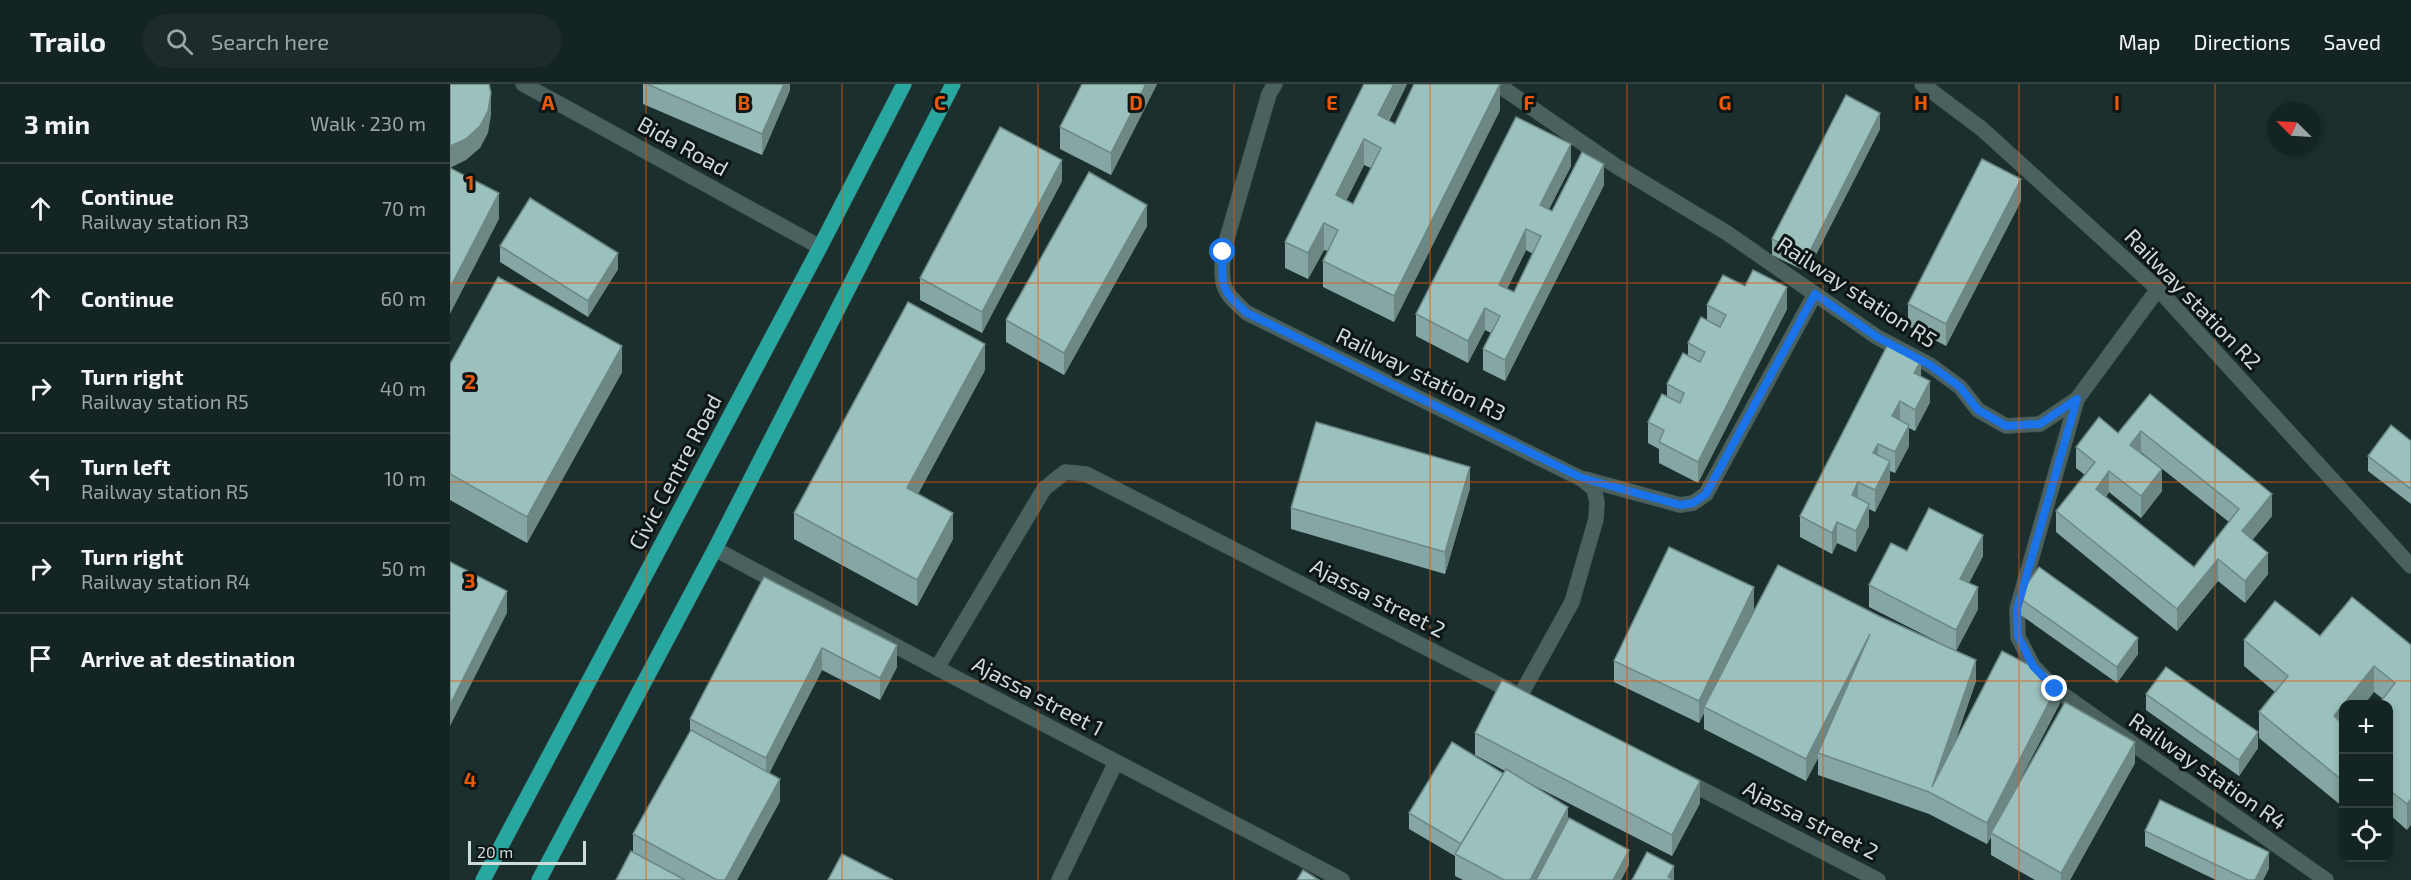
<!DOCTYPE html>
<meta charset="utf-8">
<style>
:root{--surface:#142422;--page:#1d2c2a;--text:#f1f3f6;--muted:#9da4a5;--line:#334140}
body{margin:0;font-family:"Exo 2",sans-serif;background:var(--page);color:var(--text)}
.controls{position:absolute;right:18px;bottom:18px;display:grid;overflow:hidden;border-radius:12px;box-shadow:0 3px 9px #0003}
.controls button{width:54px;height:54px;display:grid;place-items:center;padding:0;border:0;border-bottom:2px solid var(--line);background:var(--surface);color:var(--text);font:30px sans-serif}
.compass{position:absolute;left:1817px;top:18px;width:54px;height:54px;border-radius:50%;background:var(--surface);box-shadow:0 3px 9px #0003;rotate:294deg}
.scale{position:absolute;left:18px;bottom:15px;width:118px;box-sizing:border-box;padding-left:6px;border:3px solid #cfdbda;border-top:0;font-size:16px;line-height:21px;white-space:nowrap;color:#cfdbda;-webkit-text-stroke:4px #0d1615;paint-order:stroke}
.stop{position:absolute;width:18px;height:18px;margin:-14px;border:4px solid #1a73e8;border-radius:50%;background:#fff}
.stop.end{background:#1a73e8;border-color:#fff;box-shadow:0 2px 6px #0008}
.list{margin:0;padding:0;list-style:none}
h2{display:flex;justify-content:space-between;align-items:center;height:78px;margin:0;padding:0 24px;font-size:26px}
h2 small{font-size:20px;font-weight:400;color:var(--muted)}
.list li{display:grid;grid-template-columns:39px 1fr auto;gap:18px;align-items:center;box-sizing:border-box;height:90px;padding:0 24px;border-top:2px solid var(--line)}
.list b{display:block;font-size:22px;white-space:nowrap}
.list p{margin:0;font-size:20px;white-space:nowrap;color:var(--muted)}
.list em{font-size:20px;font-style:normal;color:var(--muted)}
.icon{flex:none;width:33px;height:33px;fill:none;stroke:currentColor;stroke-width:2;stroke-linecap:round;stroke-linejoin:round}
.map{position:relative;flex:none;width:1961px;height:796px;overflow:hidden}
header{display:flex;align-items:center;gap:36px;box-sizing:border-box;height:84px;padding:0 30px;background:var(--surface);border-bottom:2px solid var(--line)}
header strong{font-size:28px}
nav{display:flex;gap:33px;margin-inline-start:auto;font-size:21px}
.search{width:420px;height:54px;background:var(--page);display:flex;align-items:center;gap:15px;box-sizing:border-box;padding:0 21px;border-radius:33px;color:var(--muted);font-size:22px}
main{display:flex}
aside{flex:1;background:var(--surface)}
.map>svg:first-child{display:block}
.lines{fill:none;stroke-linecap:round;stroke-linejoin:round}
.street-casing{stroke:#394b49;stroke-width:16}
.primary-casing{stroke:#394b49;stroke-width:16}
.street{stroke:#4a615f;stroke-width:15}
.primary{stroke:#27a79f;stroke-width:15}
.wall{fill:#85a6a2;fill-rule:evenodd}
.shaded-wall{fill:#6c8784}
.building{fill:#9bc1bc;stroke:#6c8784;stroke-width:1.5;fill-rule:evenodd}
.route{stroke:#1a73e8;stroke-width:8}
.grid{fill:none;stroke:#e8590c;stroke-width:1.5;stroke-opacity:0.55}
.labels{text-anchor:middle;stroke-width:6;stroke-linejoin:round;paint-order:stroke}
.street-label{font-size:22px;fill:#cfdbda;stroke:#0d1615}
.grid-label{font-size:20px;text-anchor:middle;font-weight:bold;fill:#e8590c;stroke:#0d1615;stroke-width:6;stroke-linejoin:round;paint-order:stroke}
</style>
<header>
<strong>Trailo</strong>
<div class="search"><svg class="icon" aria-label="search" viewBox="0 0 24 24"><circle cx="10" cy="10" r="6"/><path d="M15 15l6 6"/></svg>Search here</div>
<nav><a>Map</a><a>Directions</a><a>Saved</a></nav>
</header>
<main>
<aside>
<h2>3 min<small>Walk · 230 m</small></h2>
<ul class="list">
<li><svg class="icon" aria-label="ahead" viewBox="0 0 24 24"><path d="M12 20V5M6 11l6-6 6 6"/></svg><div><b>Continue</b><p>Railway station R3</p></div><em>70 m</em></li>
<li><svg class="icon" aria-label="ahead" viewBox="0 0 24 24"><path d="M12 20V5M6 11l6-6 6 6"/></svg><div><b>Continue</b></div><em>60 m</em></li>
<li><svg class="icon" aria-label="right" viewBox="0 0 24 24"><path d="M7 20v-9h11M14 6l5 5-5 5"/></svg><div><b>Turn right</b><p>Railway station R5</p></div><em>40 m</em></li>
<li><svg class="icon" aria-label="left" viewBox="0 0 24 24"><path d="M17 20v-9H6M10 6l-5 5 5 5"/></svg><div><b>Turn left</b><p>Railway station R5</p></div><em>10 m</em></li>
<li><svg class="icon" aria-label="right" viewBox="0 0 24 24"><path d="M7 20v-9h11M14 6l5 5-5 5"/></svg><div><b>Turn right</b><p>Railway station R4</p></div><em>50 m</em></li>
<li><svg class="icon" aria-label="arrive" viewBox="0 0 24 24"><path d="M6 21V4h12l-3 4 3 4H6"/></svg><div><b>Arrive at destination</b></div></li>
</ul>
</aside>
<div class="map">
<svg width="1961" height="796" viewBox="0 0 1961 796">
<rect width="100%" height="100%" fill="#1b302e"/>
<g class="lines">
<defs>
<g id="street">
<polyline points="73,0 370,163"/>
<path d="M825,0L819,10L773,168C771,203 771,206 797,229L1132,395L1144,405L1147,418L1146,435L1122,518L1070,612"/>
<polyline points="1047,0 1166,82 1277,149 1427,253 1480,281 1510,303 1528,326 1556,342 1590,340 1627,315 1708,205"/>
<polyline points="1472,0 1532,45 1708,205 1961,482"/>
<polyline points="1627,315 1567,525 1568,553 1583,582 1605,605 1876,796"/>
<polyline points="1135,395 1230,421 1243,419 1256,410 1365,210"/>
<polyline points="265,465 487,584 892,796"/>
<polyline points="487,584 594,405 615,388 636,390 1065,609"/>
<polyline points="1234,696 1428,796"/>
<polyline points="609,796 666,678"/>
</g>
<g id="primary">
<polyline points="33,796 370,163 454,0"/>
<polyline points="89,796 265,465 503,0"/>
</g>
</defs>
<use href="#street" class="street-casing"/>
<use href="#primary" class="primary-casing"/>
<use href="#street" class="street"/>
<use href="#primary" class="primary"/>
</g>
<g class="wall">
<polygon points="193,0 340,0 340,6 312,71 193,20"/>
<polygon points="707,0 661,91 610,65 610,43"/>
<path d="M957,0L939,37L945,40L1050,26L944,238L873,203V177L878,167L874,166L858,195L835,184V158ZM914,81L921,84L903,120L896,117Z"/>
<polygon points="1430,45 1357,188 1322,171 1322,155"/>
<path d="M1121,82L1099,125L1102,127L1154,101L1055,297L1033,286V265L1041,249L1035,246L1018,279L966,252V230ZM1076,166L1083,170L1064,208L1057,205Z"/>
<polygon points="612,97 532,249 470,216 470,194"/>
<polygon points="1571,117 1496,262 1458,242 1458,220"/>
<polygon points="697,142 614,291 556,258 556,236"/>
<polygon points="50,162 168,185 138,233 50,178"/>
<polygon points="1257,221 1337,225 1248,399 1209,379 1209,365 1198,359 1198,338 1217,313 1217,300 1238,272 1238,259 1257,236"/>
<polygon points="0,280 172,288 77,459 0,416"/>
<polygon points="535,286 468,410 503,455 467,522 344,455 344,429"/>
<polygon points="1471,292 1480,318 1465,347 1459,344 1459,362 1445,389 1440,387 1440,398 1425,428 1419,425 1419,442 1406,468 1387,459 1382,470 1350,453 1350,432"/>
<path d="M1700,310L1822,432L1802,456L1818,490L1795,519L1768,497L1727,547L1606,448V427L1635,391L1626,384V363L1668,349ZM1691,368L1779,438L1744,483L1656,413L1659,408L1691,434L1712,407Z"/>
<polygon points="1961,357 1961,420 1918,387 1918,372"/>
<polygon points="1020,404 995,490 841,445 841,424"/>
<polygon points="1457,467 1533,472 1519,499 1528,525 1506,567 1526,597 1505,658 1610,619 1560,715 1685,679 1620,796 1585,796 1541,771 1541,753 1537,760 1479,730 1368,691 1368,674 1356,697 1254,645 1254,629 1249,639 1164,598 1164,577 1304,525 1288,557 1429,532 1490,559 1419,523 1419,501"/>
<polygon points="314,493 447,583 430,616 372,586 319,689 330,717 287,796 166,796 183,768 183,750 240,648 240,635"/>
<polygon points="1568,513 1688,570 1667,599 1568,529"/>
<polygon points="1870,552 1961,561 1957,746 1939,730 1933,615 1924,608 1893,621 1893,723 1809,654 1809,628 1825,608 1794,582 1794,556"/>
<polygon points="1696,610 1808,664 1789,692 1696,626"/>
<polygon points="1025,649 1250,719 1222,772 1075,697 1118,736 1179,781 1171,796 1013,796 1005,792 1005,772 959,745 959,729 1054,690 1055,687 1025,671"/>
<polygon points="1695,747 1819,784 1813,796 1766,796 1695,762"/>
</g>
<g class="shaded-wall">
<polygon points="334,0 340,0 340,6 312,71 312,50"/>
<polygon points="696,0 707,0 661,91 661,69"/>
<polygon points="944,0 957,0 928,57 928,31"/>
<polygon points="1050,0 1050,26 944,238 944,212"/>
<polygon points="41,9 41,31 38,49 30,64 16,76 0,84 0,62"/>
<polygon points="1430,29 1430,45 1357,188 1357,173"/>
<polygon points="914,55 914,81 886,137 886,111"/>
<polygon points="1121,60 1121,82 1090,143 1090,121"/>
<polygon points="612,76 612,97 532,249 532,228"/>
<polygon points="1154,80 1154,101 1055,297 1055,276"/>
<polygon points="1571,95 1571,117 1496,262 1496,240"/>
<polygon points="49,109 49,135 0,230 0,204"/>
<polygon points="697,121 697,142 614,291 614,269"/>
<polygon points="874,139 874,166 858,195 858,169"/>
<polygon points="1076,145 1076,166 1049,222 1049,201"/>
<polygon points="168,169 168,185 138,233 138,217"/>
<polygon points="1337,203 1337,225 1248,399 1248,378"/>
<polygon points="1035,224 1035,246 1018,279 1018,257"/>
<polygon points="535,260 535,286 457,430 457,404"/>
<polygon points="172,262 172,288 77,459 77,433"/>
<polygon points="1471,277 1471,299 1464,289"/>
<polygon points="1480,297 1480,318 1465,347 1465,326"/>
<polygon points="1450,317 1450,339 1442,332"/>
<polygon points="1459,341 1459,362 1445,389 1445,368"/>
<polygon points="1691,347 1691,368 1680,361"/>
<polygon points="1428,360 1428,381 1423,369"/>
<polygon points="1440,377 1440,398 1425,428 1425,406"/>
<polygon points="1020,383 1020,404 995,490 995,468"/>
<polygon points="1712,385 1712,407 1691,434 1691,412"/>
<polygon points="1659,387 1659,408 1646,426 1646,405"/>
<polygon points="1408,398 1408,419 1402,411"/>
<polygon points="1822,410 1822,432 1792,469 1792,447"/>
<polygon points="1419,420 1419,442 1406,468 1406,447"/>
<polygon points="503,429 503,455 467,522 467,496"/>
<polygon points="1387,438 1387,459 1382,470 1382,449"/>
<polygon points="1533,451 1533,472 1510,516 1510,495"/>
<polygon points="1818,469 1818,490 1795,519 1795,497"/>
<polygon points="1768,475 1768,497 1727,547 1727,525"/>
<polygon points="1304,503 1304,525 1256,624 1254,623 1254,629 1249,639 1249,617"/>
<polygon points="1528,503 1528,525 1506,567 1506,546"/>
<polygon points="57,507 57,529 0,642 0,621"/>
<polygon points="1420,550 1368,669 1368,674 1356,697 1356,675"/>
<polygon points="1688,554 1688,570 1667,599 1667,583"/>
<polygon points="447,561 447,583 430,616 430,594"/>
<polygon points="372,564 372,586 316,696 316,674"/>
<polygon points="1526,576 1526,597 1486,712 1482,703"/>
<polygon points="1924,582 1924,608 1914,621 1893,621 1893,646 1884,632"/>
<polygon points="1610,597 1610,619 1542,750 1541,749 1541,753 1537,760 1537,739"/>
<polygon points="1808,648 1808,664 1789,692 1789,676"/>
<polygon points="1685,658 1685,679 1620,796 1611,796 1611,789"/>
<polygon points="330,695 330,717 287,796 275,796"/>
<polygon points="1250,697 1250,719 1222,772 1222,751"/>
<polygon points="1961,715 1961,741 1957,746 1957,720"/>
<polygon points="1118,723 1118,744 1091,796 1080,796"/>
<polygon points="1179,766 1179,781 1171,796 1163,796"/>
<polygon points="1819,768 1819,784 1813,796 1805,796"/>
<polygon points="1224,782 1224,796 1218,793"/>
</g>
<g class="building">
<polygon points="0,0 39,0 41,9 38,27 30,42 16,55 0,62"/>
<polygon points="197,0 334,0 312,50"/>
<polygon points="632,0 696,0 661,69 610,43"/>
<path d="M914,0H944L928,31L945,40L964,0H1050L944,212L873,177L888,146L874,139L858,169L835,158ZM914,55L931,64L903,120L886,111Z"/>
<polygon points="1396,11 1430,29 1357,173 1322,155"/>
<path d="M1066,33L1121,60L1090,121L1102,127L1132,68L1154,80L1055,276L1033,265L1050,232L1035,224L1018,257L966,230ZM1076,145L1091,152L1064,208L1049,201Z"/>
<polygon points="550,43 612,76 532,228 470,194"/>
<polygon points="1532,75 1571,95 1496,240 1458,220"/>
<polygon points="0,84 49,109 0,204"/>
<polygon points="639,88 697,121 614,269 556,236"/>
<polygon points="80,114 168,169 138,217 50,162"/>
<polygon points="1303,186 1337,203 1248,378 1209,358 1214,346 1198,338 1212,310 1230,319 1234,309 1217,300 1233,269 1250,278 1255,268 1238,259 1251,233 1270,243 1276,231 1257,221 1273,191 1295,202"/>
<polygon points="48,193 172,262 77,433 0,390 0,280"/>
<polygon points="458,218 535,260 457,404 503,429 467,496 344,429"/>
<polygon points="1438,260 1471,277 1464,289 1480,297 1465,326 1450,317 1442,332 1459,341 1445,368 1428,360 1423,369 1440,377 1425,406 1408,398 1402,411 1419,420 1406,447 1387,438 1382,449 1350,432"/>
<path d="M1700,310L1822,410L1792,447L1818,469L1795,497L1768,475L1727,525L1606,427L1645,378L1626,363L1649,333L1668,349ZM1691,347L1789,425L1744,483L1646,405L1659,387L1691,412L1712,385L1680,361Z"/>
<polygon points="866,338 1020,383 995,468 841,424"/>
<polygon points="1941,341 1961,357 1961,405 1918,372"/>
<polygon points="1479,424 1533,451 1510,495 1528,503 1506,546 1419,501 1441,459 1457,467"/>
<polygon points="1219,463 1304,503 1249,617 1164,577"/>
<polygon points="0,478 57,507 0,621"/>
<polygon points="1328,481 1429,532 1526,576 1482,703 1552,567 1610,597 1537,739 1479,708 1368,669 1420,550 1356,675 1254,623"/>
<polygon points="1589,483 1688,554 1667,583 1568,513"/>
<polygon points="314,493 447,561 430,594 372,564 316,674 240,635"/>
<polygon points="1902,513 1961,561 1961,715 1957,720 1938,705 1938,621 1928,621 1945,599 1924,582 1884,632 1893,640 1893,697 1809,628 1838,592 1794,556 1825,517 1870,552"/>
<polygon points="1716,583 1808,648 1789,676 1696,610"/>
<polygon points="1052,596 1250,697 1222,751 1025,649"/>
<polygon points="1615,618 1685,658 1611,789 1541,749"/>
<polygon points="241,646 330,695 275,796 267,796 183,750"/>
<polygon points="1002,658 1054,690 1011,760 959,729"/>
<polygon points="1056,685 1118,723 1080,796 1054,796 1005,770"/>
<polygon points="1710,716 1819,768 1805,796 1798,796 1695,747"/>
<polygon points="1119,734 1179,766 1163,796 1086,796"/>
<polygon points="181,767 235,796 166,796"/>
<polygon points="1197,768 1224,782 1218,793 1224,796 1182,796"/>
<polygon points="392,770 443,796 378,796"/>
<polygon points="853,786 869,796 847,796"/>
</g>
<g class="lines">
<path class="route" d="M773,168C771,203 771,206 797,229L1132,394L1230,421L1243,419L1256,410L1365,210L1427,253L1480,281L1510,303L1528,326L1556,342L1590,340L1627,315L1567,525L1568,552L1583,582L1605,605"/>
</g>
<path class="grid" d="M196,0V796M392,0V796M588,0V796M784,0V796M980,0V796M1177,0V796M1373,0V796M1569,0V796M1765,0V796M0,199H1961M0,398H1961M0,597H1961"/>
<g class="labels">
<g class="street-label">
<text transform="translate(233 62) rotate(29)" y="8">Bida Road</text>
<text transform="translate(1407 208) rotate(33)" y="8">Railway station R5</text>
<text transform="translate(1743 215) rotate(46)" y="8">Railway station R2</text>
<text transform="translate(971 290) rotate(26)" y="8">Railway station R3</text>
<text transform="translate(225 388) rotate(-62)" y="8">Civic Centre Road</text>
<text transform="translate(928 514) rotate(27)" y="8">Ajassa street 2</text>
<text transform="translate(588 612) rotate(28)" y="8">Ajassa street 1</text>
<text transform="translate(1758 687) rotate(35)" y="8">Railway station R4</text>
<text transform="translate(1361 736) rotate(27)" y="8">Ajassa street 2</text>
</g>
</g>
<g class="grid-label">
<text x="98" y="26">A</text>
<text x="294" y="26">B</text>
<text x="490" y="26">C</text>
<text x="686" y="26">D</text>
<text x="882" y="26">E</text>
<text x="1079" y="26">F</text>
<text x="1275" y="26">G</text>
<text x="1471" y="26">H</text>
<text x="1667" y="26">I</text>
<text x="20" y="106">1</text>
<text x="20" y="305">2</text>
<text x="20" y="504">3</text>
<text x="20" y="703">4</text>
</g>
</svg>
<div class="controls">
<button>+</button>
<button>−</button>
<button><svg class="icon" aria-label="locate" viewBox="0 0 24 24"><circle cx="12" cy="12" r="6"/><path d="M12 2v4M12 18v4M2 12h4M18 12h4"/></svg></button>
</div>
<svg class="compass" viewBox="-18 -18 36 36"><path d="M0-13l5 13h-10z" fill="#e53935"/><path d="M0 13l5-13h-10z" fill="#9da4a5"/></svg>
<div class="scale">20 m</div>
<div class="stop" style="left:773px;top:168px"></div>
<div class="stop end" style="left:1605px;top:605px"></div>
</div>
</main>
